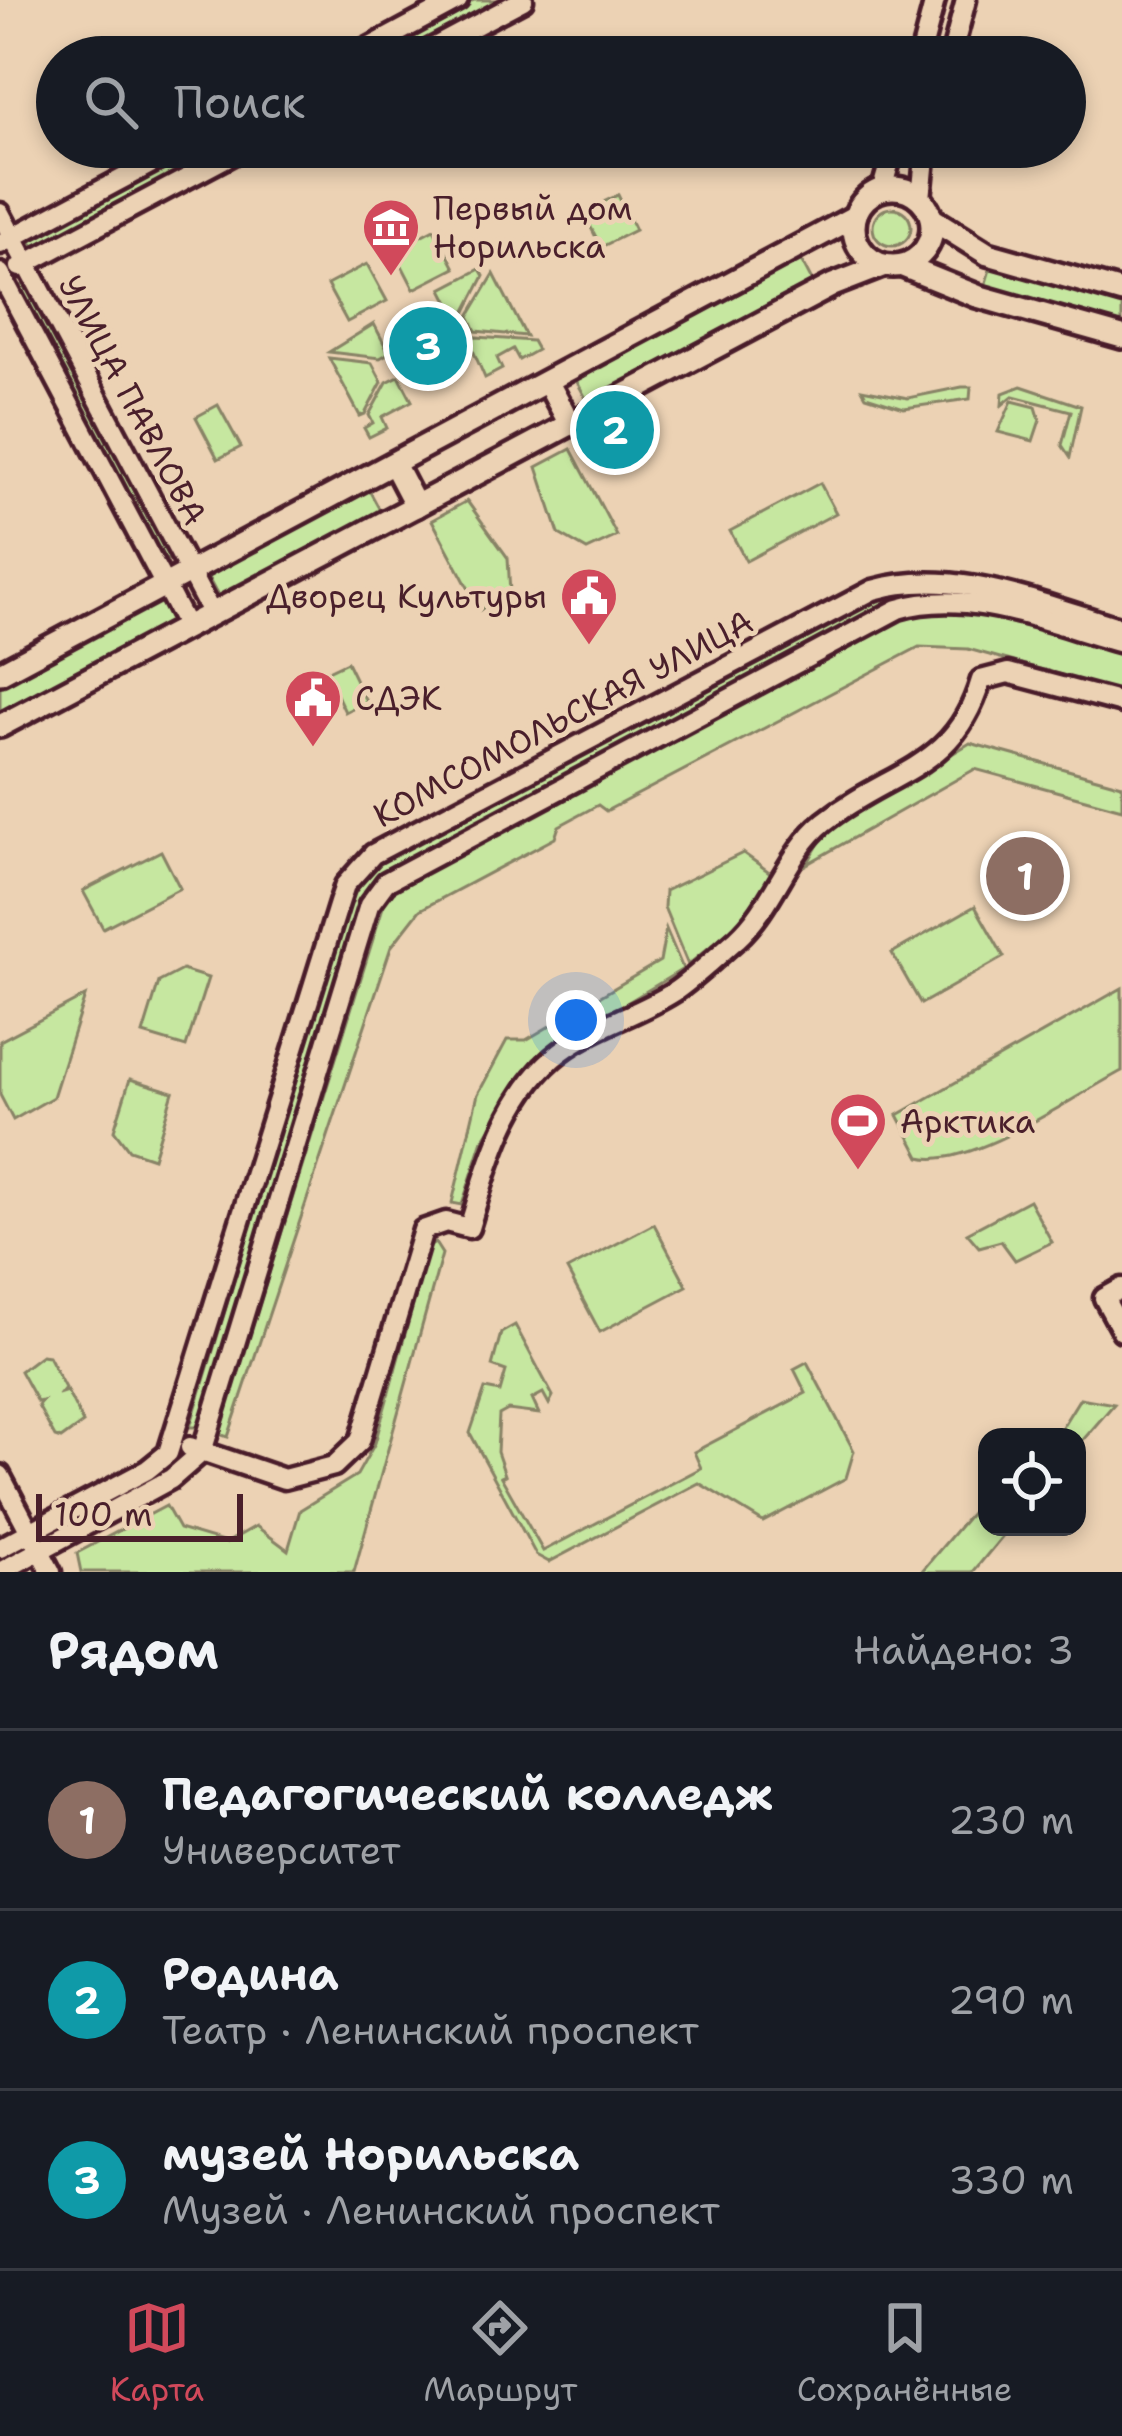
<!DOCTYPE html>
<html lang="ru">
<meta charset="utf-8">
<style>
:root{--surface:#171b24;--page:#20242c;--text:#f1f3f6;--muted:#9ea1a6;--line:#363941;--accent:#d1495b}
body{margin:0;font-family:"Shantell Sans",sans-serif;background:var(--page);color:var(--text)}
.controls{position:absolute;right:36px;bottom:36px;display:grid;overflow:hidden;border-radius:24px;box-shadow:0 6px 18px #0003}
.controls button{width:108px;height:108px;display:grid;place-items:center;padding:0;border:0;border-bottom:3px solid var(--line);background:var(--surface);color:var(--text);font:60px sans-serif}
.scale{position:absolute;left:36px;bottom:30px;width:207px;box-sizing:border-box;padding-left:12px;border:6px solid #4a1f2b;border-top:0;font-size:33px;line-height:42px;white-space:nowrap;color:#4a1f2b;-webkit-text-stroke:9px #ecd2b4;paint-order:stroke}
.you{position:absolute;left:576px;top:1020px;width:42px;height:42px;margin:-30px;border:9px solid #fff;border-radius:50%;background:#1a73e8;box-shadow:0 0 0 18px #1a73e833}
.badge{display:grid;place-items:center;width:78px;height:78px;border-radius:50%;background:var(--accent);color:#fff;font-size:39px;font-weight:700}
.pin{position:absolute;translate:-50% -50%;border:6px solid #fff;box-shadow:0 3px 12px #0006}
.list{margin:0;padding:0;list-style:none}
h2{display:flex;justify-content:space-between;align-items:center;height:156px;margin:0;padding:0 48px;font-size:51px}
h2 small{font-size:39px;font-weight:400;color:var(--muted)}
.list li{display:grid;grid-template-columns:78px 1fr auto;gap:36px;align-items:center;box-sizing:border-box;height:180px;padding:0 48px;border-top:3px solid var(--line)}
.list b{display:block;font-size:45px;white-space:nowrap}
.list p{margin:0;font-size:39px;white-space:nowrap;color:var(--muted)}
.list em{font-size:39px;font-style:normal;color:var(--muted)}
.icon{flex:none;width:66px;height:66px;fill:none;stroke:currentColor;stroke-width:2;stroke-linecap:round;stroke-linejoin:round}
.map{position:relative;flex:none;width:1122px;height:1572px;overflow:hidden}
.search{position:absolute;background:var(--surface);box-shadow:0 6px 18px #0003;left:36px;right:36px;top:36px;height:132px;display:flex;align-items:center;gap:30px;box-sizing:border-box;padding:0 42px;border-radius:66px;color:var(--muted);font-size:45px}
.sheet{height:696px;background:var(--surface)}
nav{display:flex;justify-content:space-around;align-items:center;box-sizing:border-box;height:168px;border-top:3px solid var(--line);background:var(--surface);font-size:33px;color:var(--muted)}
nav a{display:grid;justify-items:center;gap:6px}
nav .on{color:var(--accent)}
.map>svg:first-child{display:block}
.green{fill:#c6e7a0;stroke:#888366;stroke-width:3}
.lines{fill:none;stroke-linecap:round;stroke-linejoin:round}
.minor-casing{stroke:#4a1f2b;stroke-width:27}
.major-casing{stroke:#4a1f2b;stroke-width:30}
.minor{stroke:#ecd2b4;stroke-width:18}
.major{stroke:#ecd2b4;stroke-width:21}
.labels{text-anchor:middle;stroke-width:10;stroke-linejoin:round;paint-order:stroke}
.poi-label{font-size:33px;fill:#4a1f2b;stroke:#ecd2b4;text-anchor:start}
.street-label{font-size:33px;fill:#4a1f2b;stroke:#ecd2b4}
</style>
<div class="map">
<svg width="1122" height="1572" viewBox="0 0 1122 1572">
<rect width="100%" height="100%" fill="#ecd2b4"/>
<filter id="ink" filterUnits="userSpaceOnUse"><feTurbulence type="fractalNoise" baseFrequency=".00833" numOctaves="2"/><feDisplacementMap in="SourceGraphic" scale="24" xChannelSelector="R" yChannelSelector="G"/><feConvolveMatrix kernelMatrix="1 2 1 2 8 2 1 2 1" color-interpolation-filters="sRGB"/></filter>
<g filter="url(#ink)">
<g class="green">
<polygon points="474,0 509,0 401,57 367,57"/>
<polygon points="197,147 232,147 38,249 30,242 34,234"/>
<polygon points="618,195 635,230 601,247 583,212"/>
<circle cx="892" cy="227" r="19"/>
<polygon points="434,229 455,268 414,289 394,250"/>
<polygon points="801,260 813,283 588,402 576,380"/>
<polygon points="367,264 387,301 347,322 327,285"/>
<polygon points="991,266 1122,303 1122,325 985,286"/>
<polygon points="480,269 484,276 465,313 457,318 442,289"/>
<polygon points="494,274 526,336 476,331 469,316"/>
<polygon points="26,282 172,556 169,560 160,558 18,289"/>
<polygon points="374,324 389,353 380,358 329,352"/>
<polygon points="476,337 532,341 537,350 519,360 513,349 497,358 502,369 485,378 469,341"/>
<polygon points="329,358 372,363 382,382 365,414 360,416"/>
<polygon points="399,376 412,401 382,417 387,428 369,437 364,428 373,423 369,415 387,382"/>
<polygon points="1021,386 1081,406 1070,457 1062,445 1071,411 1013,396 1002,405 1003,393"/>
<polygon points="962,387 971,387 970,399 904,408 866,396 862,389 908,398"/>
<polygon points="1012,401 1036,407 1040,420 1033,441 998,432"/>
<polygon points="218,405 241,447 218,459 196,417"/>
<polygon points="571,449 617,536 587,550 559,534 537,467"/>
<polygon points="820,483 836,513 746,561 730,531"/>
<polygon points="369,490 381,512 219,598 207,576"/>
<polygon points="467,501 508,558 510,593 480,610 432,520"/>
<polygon points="903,590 977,597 913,595 880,606 376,879 359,909 200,1427 190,1427 347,905 378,859 872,599"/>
<polygon points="161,600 173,622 0,714 0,685"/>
<polygon points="932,610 976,613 1122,653 1122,692 968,649 919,647 606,811 598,805 559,826 555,838 420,910 391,947 228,1437 219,1434 387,894 889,622"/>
<polygon points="347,662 366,701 345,712 326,672"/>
<polygon points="970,743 1122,785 1122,809 975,769 807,864 827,829"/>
<polygon points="161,851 180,888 103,928 83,891"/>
<polygon points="743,853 775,876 744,918 688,965 664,907 665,891"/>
<polygon points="975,906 1004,957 921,1004 892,953"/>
<polygon points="666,929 683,969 534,1059 483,1140 462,1205 452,1203 478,1094 507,1040 526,1040 660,961"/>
<polygon points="182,970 208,978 186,1047 143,1034 159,982"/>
<path d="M1122,988V1071C1074,1096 970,1170 920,1157L898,1115Z"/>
<polygon points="85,996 53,1097 13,1120 0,1095 0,1041"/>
<polygon points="130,1079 173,1092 153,1158 129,1150 114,1130"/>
<polygon points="1029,1200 1052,1242 1015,1260 1001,1241 979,1247 967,1233"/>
<polygon points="654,1224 687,1286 600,1332 567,1270"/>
<polygon points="435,1243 442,1254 354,1572 81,1572 77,1553 166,1506 179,1529 226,1543 256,1526 288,1550 300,1510 357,1475 375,1443 429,1247"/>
<polygon points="515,1325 553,1396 549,1404 543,1393 532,1399 539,1414 508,1410 499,1415 497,1452 505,1475 501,1477 543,1551 701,1468 694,1452 806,1393 794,1369 807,1362 854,1451 846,1478 763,1522 699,1483 549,1562 536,1555 470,1433 485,1389 500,1392 506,1371 492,1366 501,1333"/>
<polygon points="41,1355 48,1356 65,1388 61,1393 67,1391 83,1423 61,1439 55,1437 38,1406 42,1401 37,1402 20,1371"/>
<polygon points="1080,1398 1114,1404 1077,1447 1077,1437 1062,1437 1062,1427"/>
<polygon points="987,1494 987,1527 1010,1527 973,1572 921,1572"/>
</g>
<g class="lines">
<defs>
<g id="minor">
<polyline points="352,57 458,0"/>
<polyline points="416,57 523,0"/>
<polyline points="920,57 935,0"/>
<polyline points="951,57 966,0"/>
<polyline points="882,189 894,147"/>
<polyline points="921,199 926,147"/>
<polyline points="0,213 212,614"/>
<polyline points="0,244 182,147"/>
<polyline points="20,267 246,147"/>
<polyline points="0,273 187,627"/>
<polyline points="1122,1288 1104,1298 1122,1331"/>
<path d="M190,1447L284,1479L334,1466L360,1441L423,1230L446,1222L469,1228C487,1168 505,1100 553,1058C587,1028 637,1016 674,992C696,977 717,956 737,939C774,906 787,852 824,822C890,770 955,770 981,680L1008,673L1122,703"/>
<polyline points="0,1475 51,1572"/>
<path d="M0,1548L147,1470L168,1453L339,903L345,885L373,854L873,590C956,566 1042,605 1122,628"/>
<path d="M0,1572L171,1479L202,1452L369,905L386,882L898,609C971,587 1051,624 1122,643"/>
</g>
<g id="major">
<circle cx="893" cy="227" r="39"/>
<polyline points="932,219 988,254 1122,292"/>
<polyline points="903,266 977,296 1122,337"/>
<polyline points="548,383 570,424"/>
<polyline points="394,464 416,506"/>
<polyline points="0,673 854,217"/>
<polyline points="0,726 833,285 882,266"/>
</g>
</defs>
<use href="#minor" class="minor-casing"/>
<use href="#major" class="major-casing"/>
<use href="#minor" class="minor"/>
<use href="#major" class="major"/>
</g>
</g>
<defs>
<symbol id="museum-pin" viewBox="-11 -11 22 30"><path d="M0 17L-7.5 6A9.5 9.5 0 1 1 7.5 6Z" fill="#d1495b" stroke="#ecd2b4"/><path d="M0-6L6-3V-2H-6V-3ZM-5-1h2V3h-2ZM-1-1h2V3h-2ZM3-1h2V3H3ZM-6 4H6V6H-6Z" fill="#fff"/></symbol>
<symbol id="civic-pin" viewBox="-11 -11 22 30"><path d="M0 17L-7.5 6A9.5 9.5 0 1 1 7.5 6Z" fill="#d1495b" stroke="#ecd2b4"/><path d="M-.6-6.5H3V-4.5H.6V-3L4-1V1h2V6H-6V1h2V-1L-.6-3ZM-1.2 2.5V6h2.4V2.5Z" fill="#fff"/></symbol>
<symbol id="stadium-pin" viewBox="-11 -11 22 30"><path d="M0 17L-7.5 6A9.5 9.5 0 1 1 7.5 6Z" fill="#d1495b" stroke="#ecd2b4"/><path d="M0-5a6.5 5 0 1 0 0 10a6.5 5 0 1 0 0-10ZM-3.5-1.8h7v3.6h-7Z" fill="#fff"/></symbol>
</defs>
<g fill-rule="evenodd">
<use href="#museum-pin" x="358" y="194" width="66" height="90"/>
<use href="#civic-pin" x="556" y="563" width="66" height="90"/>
<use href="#civic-pin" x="280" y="665" width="66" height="90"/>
<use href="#stadium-pin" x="825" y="1088" width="66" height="90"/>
</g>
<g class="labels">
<g class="poi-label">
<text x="433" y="220">Первый дом<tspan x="433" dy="38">Норильска</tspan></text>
<text x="547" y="608" text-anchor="end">Дворец Культуры</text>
<text x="355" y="710">СДЭК</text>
<text x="900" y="1133">Арктика</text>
</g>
<g class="street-label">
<text transform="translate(133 400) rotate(62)" y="12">УЛИЦА ПАВЛОВА</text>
<text transform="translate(563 718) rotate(-28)" y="12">КОМСОМОЛЬСКАЯ УЛИЦА</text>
</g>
</g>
</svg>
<div class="controls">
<button><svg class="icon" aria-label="locate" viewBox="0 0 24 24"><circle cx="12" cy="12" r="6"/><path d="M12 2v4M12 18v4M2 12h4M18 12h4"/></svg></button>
</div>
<div class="scale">100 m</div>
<div class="you"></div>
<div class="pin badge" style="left:1025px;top:876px;background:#8d6e63">1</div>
<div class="pin badge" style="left:615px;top:430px;background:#0f9aa8">2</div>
<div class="pin badge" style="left:428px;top:346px;background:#0f9aa8">3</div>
<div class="search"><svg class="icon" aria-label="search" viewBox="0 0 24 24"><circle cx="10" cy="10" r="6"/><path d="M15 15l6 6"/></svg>Поиск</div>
</div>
<section class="sheet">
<h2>Рядом<small>Найдено: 3</small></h2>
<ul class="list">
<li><span class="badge" style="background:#8d6e63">1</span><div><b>Педагогический колледж</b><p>Университет</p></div><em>230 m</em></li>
<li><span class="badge" style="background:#0f9aa8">2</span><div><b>Родина</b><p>Театр · Ленинский проспект</p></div><em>290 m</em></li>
<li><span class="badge" style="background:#0f9aa8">3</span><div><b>музей Норильска</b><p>Музей · Ленинский проспект</p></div><em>330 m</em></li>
</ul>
</section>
<nav>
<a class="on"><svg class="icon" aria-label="map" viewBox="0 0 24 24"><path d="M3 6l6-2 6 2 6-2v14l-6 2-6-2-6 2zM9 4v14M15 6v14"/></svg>Карта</a>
<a><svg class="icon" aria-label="directions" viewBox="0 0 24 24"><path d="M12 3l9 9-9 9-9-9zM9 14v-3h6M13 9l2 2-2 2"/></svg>Маршрут</a>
<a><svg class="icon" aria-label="saved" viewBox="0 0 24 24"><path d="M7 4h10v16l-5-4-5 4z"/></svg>Сохранённые</a>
</nav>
